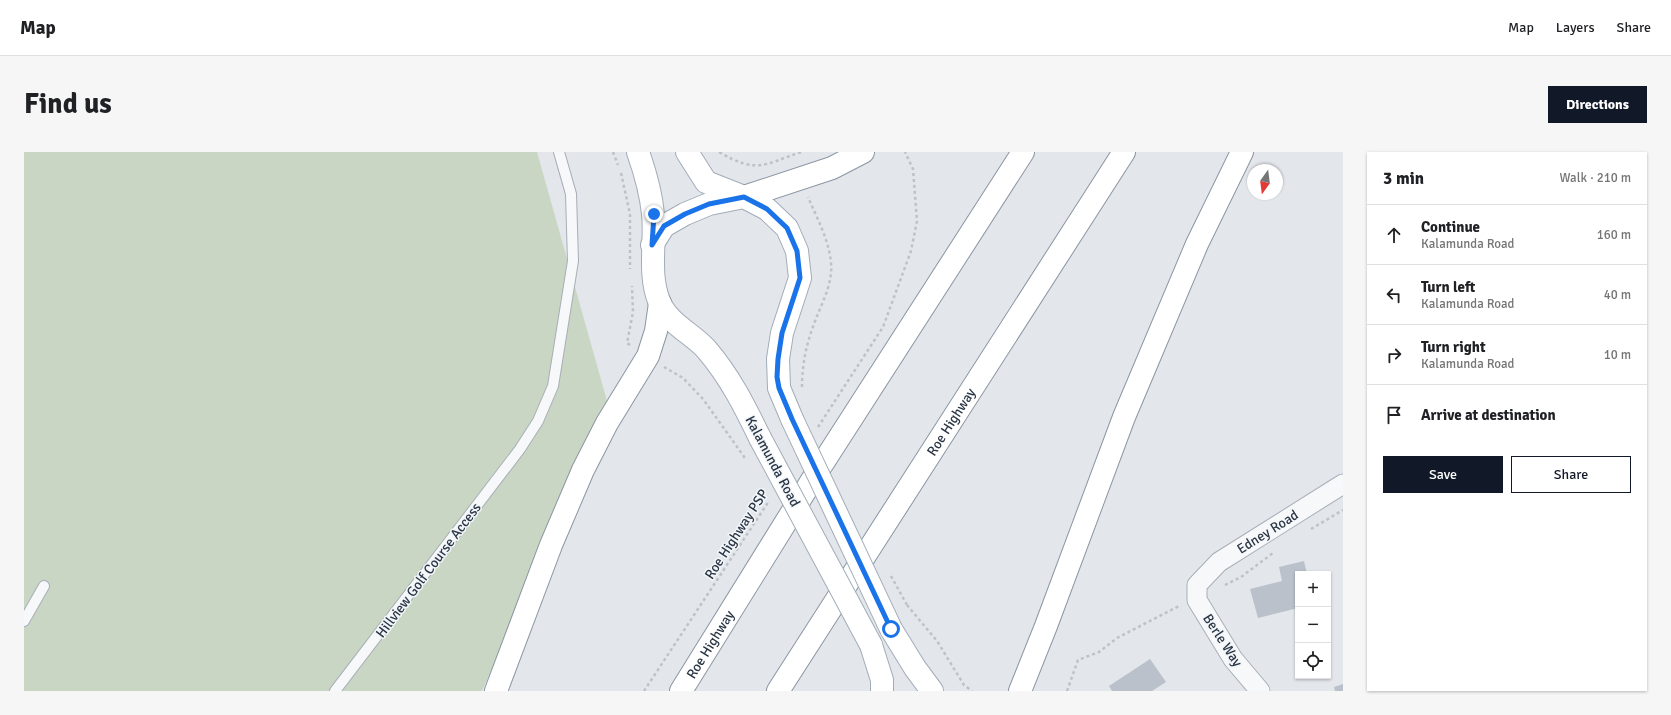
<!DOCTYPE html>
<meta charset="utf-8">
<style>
:root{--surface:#fff;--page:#f6f6f6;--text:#202124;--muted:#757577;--line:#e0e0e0;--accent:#111827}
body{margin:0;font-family:Signika,sans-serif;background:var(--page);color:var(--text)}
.controls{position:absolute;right:12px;bottom:12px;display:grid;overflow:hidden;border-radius:0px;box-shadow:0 1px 3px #0004}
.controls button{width:36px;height:36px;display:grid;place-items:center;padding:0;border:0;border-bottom:1px solid var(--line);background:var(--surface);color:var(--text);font:20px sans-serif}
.compass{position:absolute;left:1223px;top:12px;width:36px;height:36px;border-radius:50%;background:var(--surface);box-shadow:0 1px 3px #0004;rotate:194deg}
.stop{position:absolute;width:12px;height:12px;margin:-9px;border:3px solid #1a73e8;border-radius:50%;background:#fff}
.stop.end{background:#1a73e8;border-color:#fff;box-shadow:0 1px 4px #0008}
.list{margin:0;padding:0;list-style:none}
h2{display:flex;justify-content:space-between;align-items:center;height:52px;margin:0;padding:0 16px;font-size:17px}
h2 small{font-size:13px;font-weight:400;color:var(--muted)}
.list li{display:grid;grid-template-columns:26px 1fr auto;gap:12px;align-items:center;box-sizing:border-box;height:60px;padding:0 16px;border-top:1px solid var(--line)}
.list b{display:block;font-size:15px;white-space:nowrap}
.list p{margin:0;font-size:13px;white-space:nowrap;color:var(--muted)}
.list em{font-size:13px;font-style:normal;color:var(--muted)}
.actions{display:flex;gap:8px;padding:12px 16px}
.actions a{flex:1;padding:9px 0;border:1px solid var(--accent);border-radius:0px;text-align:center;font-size:14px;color:var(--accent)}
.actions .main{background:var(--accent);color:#fff}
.icon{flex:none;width:22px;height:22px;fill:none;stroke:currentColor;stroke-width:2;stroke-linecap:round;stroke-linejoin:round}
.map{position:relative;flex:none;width:1319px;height:539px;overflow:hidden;border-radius:0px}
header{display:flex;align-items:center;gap:24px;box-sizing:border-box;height:56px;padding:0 20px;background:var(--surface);border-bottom:1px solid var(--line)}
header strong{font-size:19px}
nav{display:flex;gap:22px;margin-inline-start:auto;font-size:14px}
.intro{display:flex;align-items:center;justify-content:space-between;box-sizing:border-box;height:96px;padding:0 24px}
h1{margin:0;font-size:28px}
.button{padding:10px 18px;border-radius:0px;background:var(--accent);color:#fff;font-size:14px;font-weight:700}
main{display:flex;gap:24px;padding:0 24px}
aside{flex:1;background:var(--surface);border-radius:0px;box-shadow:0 1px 3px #0004}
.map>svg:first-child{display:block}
.green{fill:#cad6c4}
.building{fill:#bac1ca}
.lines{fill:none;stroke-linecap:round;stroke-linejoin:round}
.lane-casing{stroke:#a8aeb7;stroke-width:12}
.street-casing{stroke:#a8aeb7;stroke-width:21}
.primary-casing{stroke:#a2acb8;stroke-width:24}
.highway-casing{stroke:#8a96a3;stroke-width:24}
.path{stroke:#bec2c7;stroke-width:2.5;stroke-dasharray:3 3;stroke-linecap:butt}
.lane{stroke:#f7f8fa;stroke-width:10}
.street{stroke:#f7f8fa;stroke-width:19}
.primary{stroke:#fff;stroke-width:22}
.highway{stroke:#fff;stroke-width:22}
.primary-bridge-casing{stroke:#a2acb8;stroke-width:24;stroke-linecap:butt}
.path-bridge{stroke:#bec2c7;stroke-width:2.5;stroke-dasharray:3 3;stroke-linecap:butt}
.primary-bridge{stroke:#fff;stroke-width:22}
.route{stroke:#1a73e8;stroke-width:5}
.labels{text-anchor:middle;stroke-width:3;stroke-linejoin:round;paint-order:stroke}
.street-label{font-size:14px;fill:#2a3645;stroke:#f3f6f9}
</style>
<header>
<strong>Map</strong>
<nav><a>Map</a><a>Layers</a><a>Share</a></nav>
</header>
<div class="intro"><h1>Find us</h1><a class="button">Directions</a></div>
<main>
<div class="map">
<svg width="1319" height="539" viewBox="0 0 1319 539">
<rect width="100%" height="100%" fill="#e3e7ec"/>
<polygon class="green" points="0,0 513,0 585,256 458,539 0,539"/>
<g class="building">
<polygon points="1280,409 1283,422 1274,422 1274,456 1234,466 1226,437 1258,429 1255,415"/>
<polygon points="1126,507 1142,530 1128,539 1088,539 1085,534"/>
<polygon points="1319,532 1319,539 1311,539 1310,535"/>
</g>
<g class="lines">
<defs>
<g id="lane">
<polyline points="0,469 20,434"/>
<polyline points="311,539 496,297 514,269 529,234 549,109 547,42 535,0"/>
</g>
<g id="street">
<path id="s1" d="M1236,539L1209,507L1173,448V433L1195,410L1319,332"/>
</g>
<g id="primary">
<path d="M614,0C621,20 627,40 629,62C632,91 624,121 635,149C644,172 668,181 683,198C706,225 721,255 736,286"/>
<polyline points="663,0 682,30 720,45 743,57 763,76 773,99 776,126 758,181 754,207 755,236 768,267"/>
<polyline points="628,93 640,74 661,62 685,52 720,45"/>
<polyline points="867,477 891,516 908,539"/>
<polyline points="847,493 858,528 858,539"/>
</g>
<g id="highway">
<polyline points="720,45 808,16 839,0"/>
<polyline points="472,539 527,393 559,318 583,271 624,204 632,179 636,151"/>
<path id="s2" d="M657,539L788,328L999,0"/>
<path id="s3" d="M754,539L1100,0"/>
<polyline points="996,539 1022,474 1100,265 1173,92 1218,0"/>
</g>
</defs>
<use href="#lane" class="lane-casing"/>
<use href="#street" class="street-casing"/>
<use href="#primary" class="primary-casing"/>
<use href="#highway" class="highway-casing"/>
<g class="path">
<polyline points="589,0 594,13"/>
<path d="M695,0C733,22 739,13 777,0"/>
<polyline points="597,21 606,62 606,117"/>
<polyline points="606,193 603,191 609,160 608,134"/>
<polyline points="640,215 659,226 679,247 721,306"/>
<path d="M778,235C778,213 782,193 790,172C797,152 809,133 807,111C805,88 793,66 784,45"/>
<polyline points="794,275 859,175 887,99 893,69 889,17 881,0"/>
<polyline points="1287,377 1319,358"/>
<polyline points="1201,433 1217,425 1249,401"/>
<polyline points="883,453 913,489 940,533 948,539"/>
<polyline points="620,539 745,349"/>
<polyline points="1043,539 1054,508 1075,500 1093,486 1155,454"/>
</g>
<use href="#lane" class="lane"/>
<use href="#street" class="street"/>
<use href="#primary" class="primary"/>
<use href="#highway" class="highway"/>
<defs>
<g id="primary-bridge">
<polyline points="768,267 867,477"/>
<polyline points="736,286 847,493"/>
</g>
</defs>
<use href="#primary-bridge" class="primary-bridge-casing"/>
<polyline class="path-bridge" points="867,424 883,453"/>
<use href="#primary-bridge" class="primary-bridge"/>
</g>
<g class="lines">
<polyline class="route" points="630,62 628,93 640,74 661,62 685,52 720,45 743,57 763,76 773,99 776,126 758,181 754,207 753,225 755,236 768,267 867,477"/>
</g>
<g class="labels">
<g class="street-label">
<text dy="5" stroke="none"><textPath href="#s3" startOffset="320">Roe Highway</textPath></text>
<text transform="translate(749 309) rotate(62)" y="5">Kalamunda Road</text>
<text dy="5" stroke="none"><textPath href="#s1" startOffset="215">Edney Road</textPath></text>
<text transform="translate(712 382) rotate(-57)" y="5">Roe Highway PSP</text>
<text transform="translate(404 418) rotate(-53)" y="5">Hillview Golf Course Access</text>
<text transform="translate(1199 488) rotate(57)" y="5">Berle Way</text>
<text dy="5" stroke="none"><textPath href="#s2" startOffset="55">Roe Highway</textPath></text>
</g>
</g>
</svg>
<div class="controls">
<button>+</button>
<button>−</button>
<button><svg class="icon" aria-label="locate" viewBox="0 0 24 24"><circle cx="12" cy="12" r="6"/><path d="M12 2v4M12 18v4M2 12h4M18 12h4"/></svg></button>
</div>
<svg class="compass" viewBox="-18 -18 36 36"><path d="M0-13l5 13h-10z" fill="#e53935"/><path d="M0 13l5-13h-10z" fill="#757577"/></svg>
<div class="stop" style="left:867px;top:477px"></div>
<div class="stop end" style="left:630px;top:62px"></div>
</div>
<aside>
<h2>3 min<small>Walk · 210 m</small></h2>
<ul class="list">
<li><svg class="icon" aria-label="ahead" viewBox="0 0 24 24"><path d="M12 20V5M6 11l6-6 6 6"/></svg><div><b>Continue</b><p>Kalamunda Road</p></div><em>160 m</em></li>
<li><svg class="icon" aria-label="left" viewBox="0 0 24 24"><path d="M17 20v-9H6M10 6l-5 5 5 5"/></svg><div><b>Turn left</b><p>Kalamunda Road</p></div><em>40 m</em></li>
<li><svg class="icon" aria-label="right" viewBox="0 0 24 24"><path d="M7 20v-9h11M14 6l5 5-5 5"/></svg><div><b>Turn right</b><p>Kalamunda Road</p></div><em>10 m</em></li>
<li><svg class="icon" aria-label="arrive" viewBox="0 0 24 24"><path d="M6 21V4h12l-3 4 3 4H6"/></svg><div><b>Arrive at destination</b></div></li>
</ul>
<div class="actions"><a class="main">Save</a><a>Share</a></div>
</aside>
</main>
